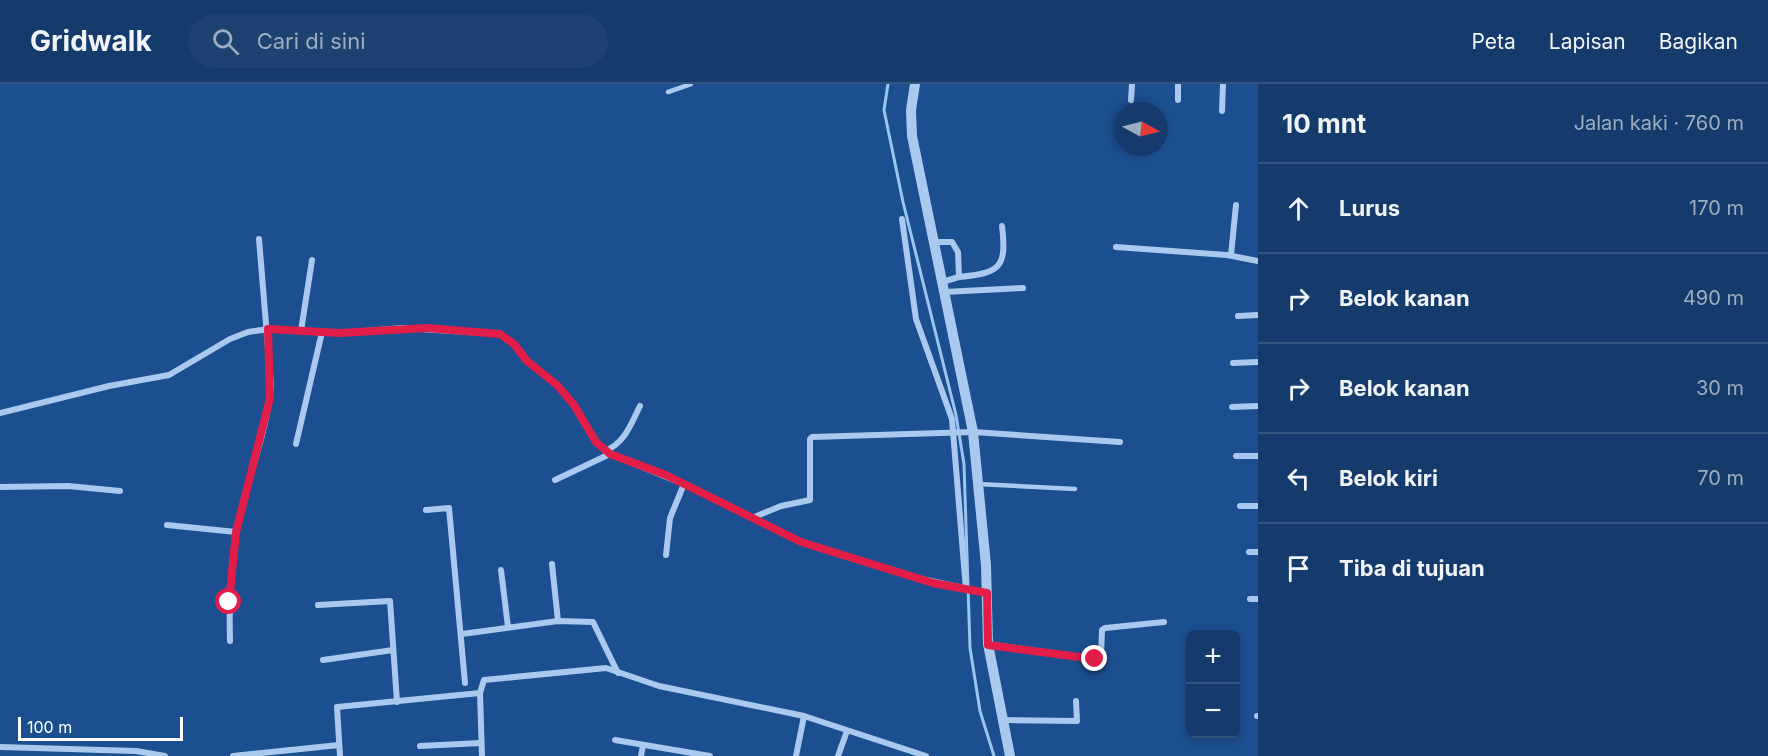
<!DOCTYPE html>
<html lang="id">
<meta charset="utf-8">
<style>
:root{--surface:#143b6b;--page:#1d4271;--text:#f1f3f6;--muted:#9dadc1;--line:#33557e}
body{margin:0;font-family:Inter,sans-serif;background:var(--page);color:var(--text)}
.controls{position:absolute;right:18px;bottom:18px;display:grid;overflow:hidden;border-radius:9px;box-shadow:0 3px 9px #0003}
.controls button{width:54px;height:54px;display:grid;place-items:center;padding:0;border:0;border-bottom:2px solid var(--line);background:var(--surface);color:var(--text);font:30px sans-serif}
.compass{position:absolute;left:1114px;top:18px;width:54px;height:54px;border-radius:50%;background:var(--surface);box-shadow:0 3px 9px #0003;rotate:97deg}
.scale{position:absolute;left:18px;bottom:15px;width:165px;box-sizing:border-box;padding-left:6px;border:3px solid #fff;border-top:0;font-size:16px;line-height:21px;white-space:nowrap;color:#fff;-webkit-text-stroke:4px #1b4f8f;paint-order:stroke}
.stop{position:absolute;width:18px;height:18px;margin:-14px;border:4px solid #e11d48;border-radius:50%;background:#fff}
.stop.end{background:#e11d48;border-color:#fff;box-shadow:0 2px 6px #0008}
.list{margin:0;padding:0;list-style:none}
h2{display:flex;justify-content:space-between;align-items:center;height:78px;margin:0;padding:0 24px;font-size:26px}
h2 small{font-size:20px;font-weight:400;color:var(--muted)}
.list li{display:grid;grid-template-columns:39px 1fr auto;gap:18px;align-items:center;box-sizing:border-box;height:90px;padding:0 24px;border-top:2px solid var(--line)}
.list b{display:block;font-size:22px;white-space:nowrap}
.list em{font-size:20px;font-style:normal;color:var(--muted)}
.icon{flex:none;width:33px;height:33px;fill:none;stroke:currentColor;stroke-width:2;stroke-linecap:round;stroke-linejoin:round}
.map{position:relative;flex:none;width:1258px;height:672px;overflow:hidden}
header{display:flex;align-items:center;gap:36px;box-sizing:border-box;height:84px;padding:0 30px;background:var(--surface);border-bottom:2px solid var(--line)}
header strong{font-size:28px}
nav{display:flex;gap:33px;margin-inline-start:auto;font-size:21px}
.search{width:420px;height:54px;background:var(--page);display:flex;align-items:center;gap:15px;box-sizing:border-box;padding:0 21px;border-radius:33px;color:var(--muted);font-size:22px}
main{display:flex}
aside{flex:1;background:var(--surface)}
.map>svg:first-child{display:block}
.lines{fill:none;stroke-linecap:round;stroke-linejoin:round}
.stream{stroke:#9cc4f0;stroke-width:3}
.service{stroke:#a9c9ee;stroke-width:4.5}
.minor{stroke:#a9c9ee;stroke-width:6}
.tertiary{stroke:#a9c9ee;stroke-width:10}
.route{stroke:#e11d48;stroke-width:8}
</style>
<header>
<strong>Gridwalk</strong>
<div class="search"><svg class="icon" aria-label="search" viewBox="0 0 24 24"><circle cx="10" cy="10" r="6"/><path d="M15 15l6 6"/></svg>Cari di sini</div>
<nav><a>Peta</a><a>Lapisan</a><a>Bagikan</a></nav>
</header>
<main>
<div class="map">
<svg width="1258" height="672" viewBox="0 0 1258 672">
<rect width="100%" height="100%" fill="#1b4f8f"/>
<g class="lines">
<polyline class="stream" points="888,0 884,26 903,118 956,331 964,380 970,564 980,627 994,672"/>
<g class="service">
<polyline points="668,8 691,0"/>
<polyline points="978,400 1075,405"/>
</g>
<g class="minor">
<polyline points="1131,16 1132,0"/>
<polyline points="1178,16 1178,0"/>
<polyline points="1222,27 1223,0"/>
<polyline points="902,135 916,235 952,335 966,506"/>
<polyline points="933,158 952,158 958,168 959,193 942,198"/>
<polyline points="1116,163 1227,171 1258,177"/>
<polyline points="1231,171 1236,121"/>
<path d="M959,193C1000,189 1007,184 1002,142"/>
<polyline points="944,208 1023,204"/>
<polyline points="1238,232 1258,231"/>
<polyline points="301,247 312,176"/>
<polyline points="1233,279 1258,278"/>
<polyline points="1232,323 1258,322"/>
<polyline points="0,329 109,302 169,291 230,255 248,248 268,245 340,249 403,244 500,250 514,260 527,277 557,301 574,321 596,358 610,370 684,400 801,458 917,494 987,509"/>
<polyline points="296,360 322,248"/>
<path d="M605,367C625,359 631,340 640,322"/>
<polyline points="1236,372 1258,372"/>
<polyline points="555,396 610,370"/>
<polyline points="0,403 68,402 120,407"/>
<polyline points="1240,422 1258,422"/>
<polyline points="426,426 449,424 465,599"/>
<polyline points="752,434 781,422 810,416 810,355 812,353 973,348 1120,358"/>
<polyline points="167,441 236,448"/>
<polyline points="1249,468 1258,468"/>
<polyline points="666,471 670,434 684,400"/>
<polyline points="552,480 558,537"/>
<polyline points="501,486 508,543"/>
<polyline points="1250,515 1258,515"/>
<polyline points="318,521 390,517 397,618"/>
<polyline points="462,550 558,537 593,538 618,589"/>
<path d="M230,557C229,522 230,486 236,451C244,401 267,352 271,301L259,155"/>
<polyline points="988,560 1095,575 1101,572 1102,546 1105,544 1164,538"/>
<polyline points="323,576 393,566"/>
<polyline points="1257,632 1258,632"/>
<polyline points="1003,636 1077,637 1076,617"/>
<polyline points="615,656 710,672"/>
<polyline points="420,662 481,659"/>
<polyline points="0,663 136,667 165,672"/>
<polyline points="233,672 339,661"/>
<polyline points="340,672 337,623 480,609"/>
<polyline points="482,672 480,609 484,596 606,584 659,602 804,632 926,672"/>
<polyline points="641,672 643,661"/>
<polyline points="796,672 804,632"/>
<polyline points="838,672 847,647"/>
</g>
<polyline class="tertiary" points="915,0 911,26 912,52 973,348 986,481 988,560 1010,672"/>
</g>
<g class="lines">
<polyline class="route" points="229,518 236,448 270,314 268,245 340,249 427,244 500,250 514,260 527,277 557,301 574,321 596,358 610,370 666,391 801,458 933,499 987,509 988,561 1095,575"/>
</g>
</svg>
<div class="controls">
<button>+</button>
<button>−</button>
</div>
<svg class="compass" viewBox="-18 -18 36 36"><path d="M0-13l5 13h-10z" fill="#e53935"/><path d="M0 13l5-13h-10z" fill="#9dadc1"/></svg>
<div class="scale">100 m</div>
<div class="stop" style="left:229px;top:518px"></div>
<div class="stop end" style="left:1095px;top:575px"></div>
</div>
<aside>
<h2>10 mnt<small>Jalan kaki · 760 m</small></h2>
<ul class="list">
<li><svg class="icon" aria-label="ahead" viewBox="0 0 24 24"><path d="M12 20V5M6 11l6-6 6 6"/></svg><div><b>Lurus</b></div><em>170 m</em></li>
<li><svg class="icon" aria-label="right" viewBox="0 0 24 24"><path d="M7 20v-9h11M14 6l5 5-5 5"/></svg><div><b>Belok kanan</b></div><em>490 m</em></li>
<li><svg class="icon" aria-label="right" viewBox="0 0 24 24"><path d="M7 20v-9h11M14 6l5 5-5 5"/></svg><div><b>Belok kanan</b></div><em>30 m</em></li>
<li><svg class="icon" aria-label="left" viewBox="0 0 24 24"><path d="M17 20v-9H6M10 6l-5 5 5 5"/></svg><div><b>Belok kiri</b></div><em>70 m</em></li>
<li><svg class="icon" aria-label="arrive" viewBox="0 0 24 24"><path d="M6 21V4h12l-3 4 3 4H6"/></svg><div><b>Tiba di tujuan</b></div></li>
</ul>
</aside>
</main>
